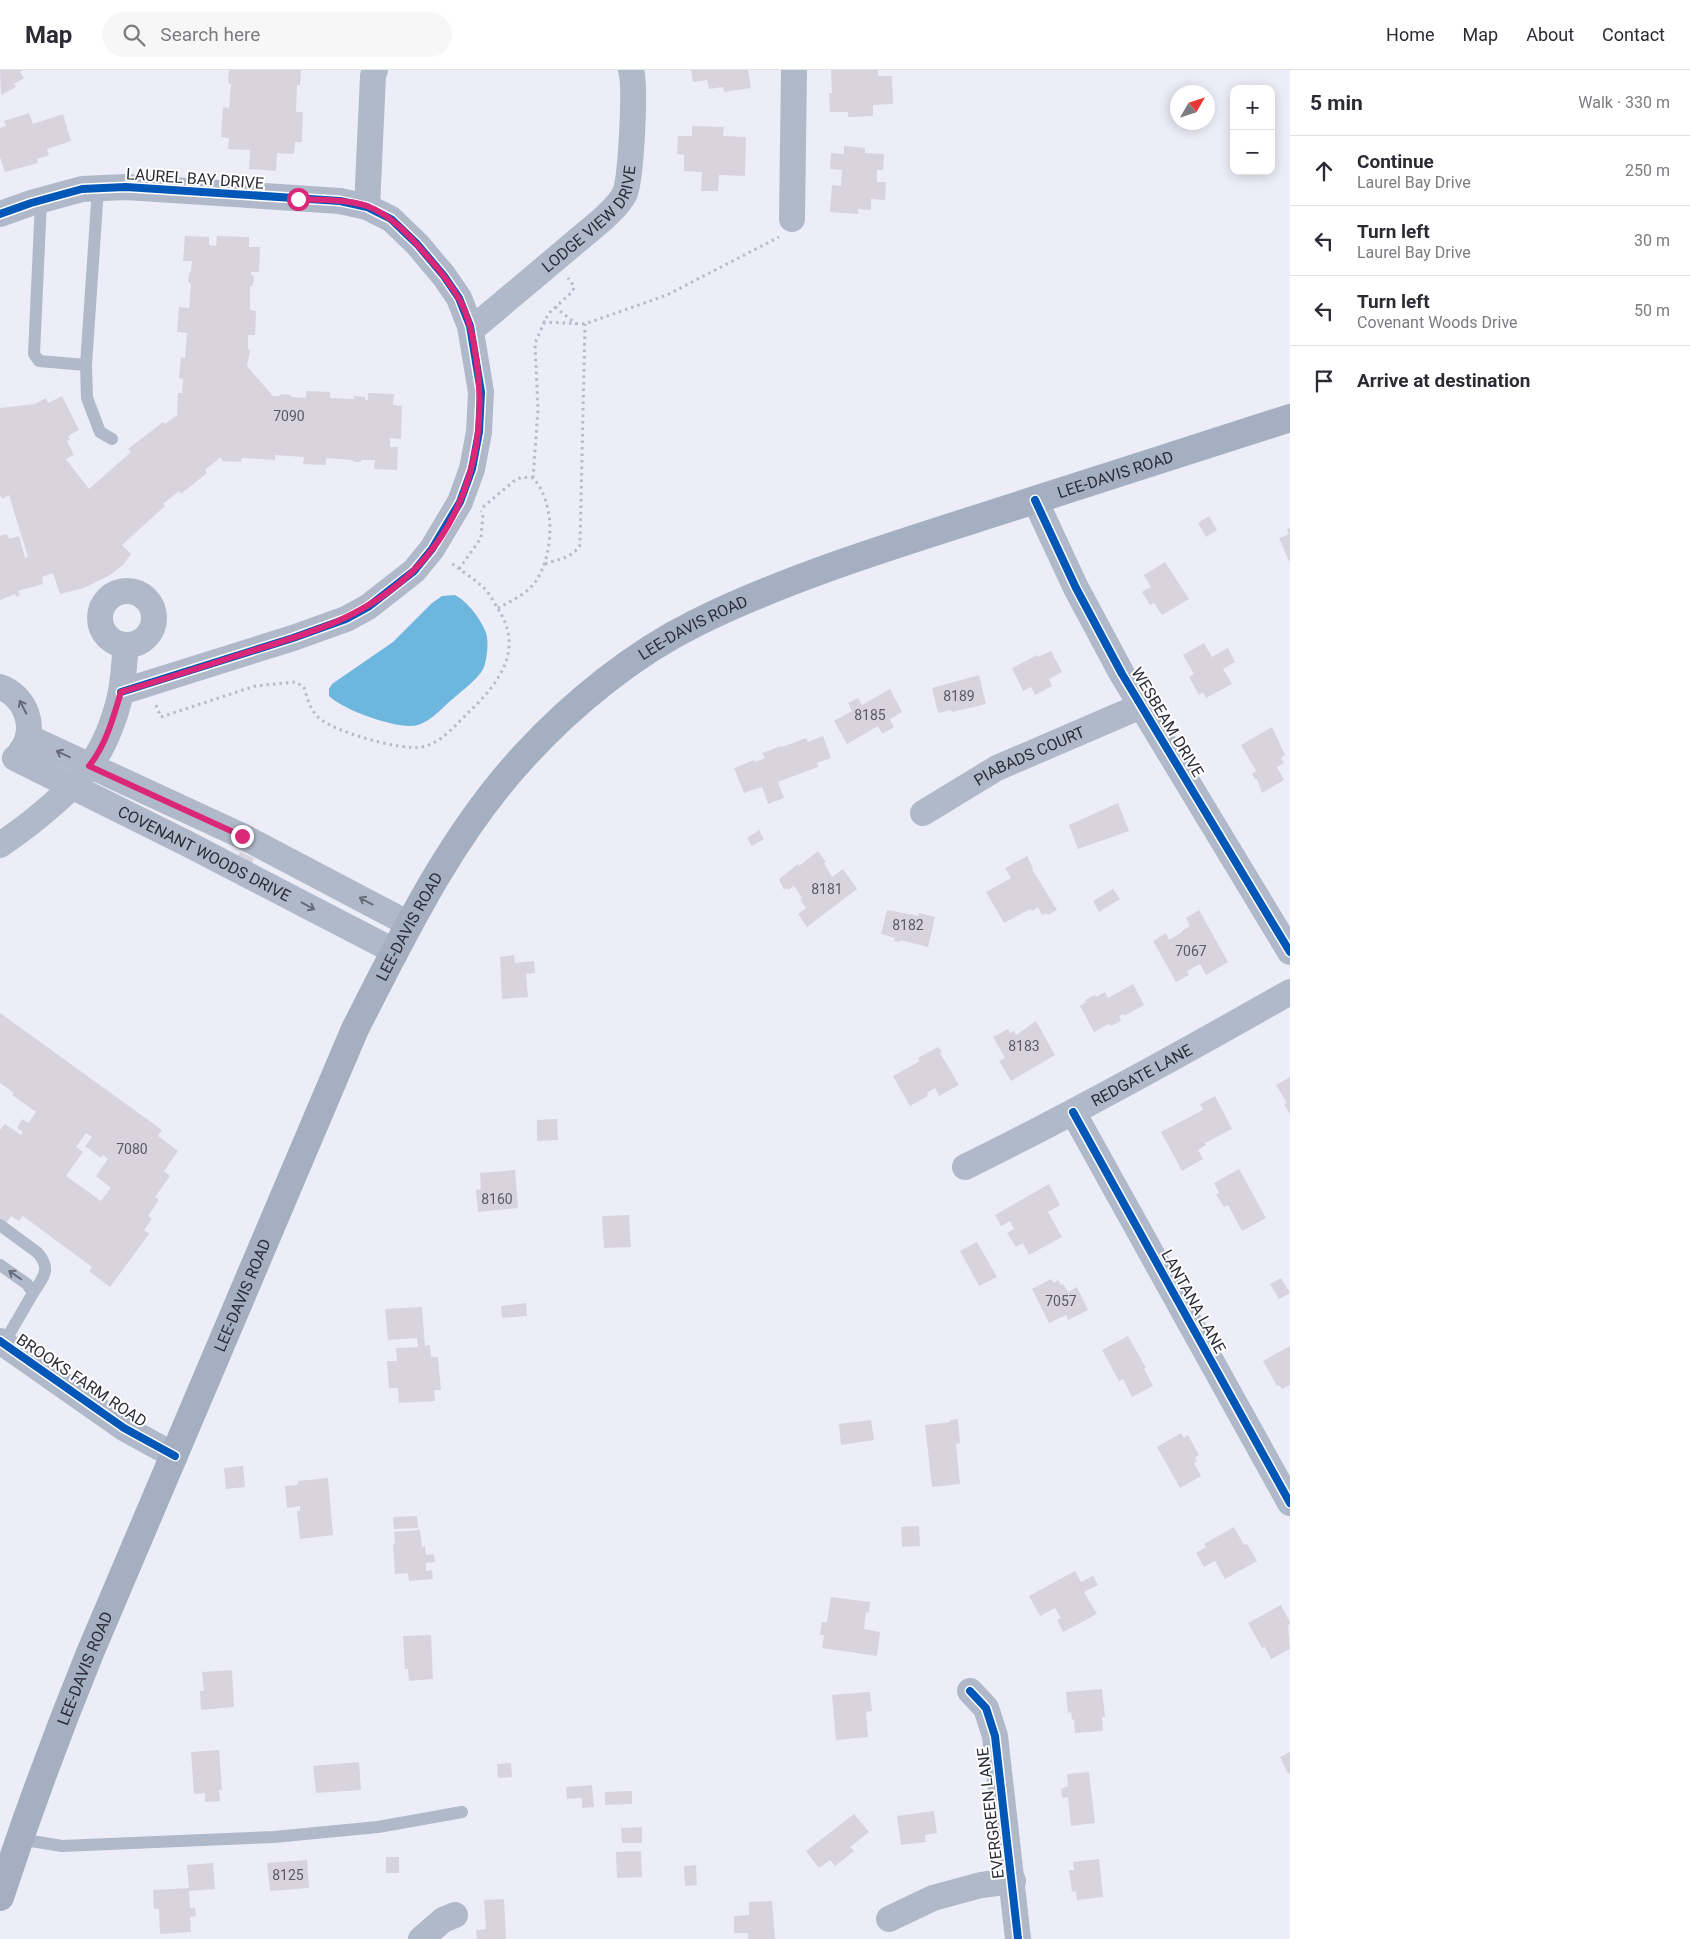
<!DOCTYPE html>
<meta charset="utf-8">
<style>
:root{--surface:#fff;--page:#f7f7f7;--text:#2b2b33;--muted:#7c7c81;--line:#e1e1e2}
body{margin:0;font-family:Roboto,sans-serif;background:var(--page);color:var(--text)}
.controls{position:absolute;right:15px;top:15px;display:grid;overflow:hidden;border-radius:10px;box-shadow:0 2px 12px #0003}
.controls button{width:45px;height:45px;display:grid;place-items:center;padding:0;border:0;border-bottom:1px solid var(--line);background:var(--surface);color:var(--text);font:25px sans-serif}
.compass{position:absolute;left:1170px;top:15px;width:45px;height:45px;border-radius:50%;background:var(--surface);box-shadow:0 2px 12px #0003;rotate:51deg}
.stop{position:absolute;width:15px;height:15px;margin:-11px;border:4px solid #db2777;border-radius:50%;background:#fff}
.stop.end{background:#db2777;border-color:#fff;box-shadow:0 1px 5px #0008}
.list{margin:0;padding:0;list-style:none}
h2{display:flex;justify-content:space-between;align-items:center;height:65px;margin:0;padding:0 20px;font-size:21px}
h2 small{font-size:16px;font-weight:400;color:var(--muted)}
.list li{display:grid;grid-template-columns:32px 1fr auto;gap:15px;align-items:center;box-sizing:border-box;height:70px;padding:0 20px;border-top:1px solid var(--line)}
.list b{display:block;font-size:19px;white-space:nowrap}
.list p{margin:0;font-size:16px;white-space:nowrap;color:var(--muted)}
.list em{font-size:16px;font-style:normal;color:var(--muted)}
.icon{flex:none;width:28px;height:28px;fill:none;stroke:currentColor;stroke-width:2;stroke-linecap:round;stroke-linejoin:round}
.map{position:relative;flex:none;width:1290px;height:1869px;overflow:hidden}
header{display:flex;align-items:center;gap:30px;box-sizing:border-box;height:70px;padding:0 25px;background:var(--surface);border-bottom:1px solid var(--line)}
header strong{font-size:24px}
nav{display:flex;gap:28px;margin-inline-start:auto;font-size:18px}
.search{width:350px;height:45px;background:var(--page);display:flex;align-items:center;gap:12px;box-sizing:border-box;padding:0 18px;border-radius:28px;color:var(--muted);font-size:19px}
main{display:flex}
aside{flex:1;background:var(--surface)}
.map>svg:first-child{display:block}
.water{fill:#6db6dd}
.building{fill:#d7d4de;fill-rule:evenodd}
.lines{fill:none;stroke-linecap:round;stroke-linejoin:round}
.path{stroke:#b5bbc8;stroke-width:3;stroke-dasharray:2.5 4;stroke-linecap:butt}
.service{stroke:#b0b9ca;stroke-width:12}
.minor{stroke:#b0b9ca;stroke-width:26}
.secondary{stroke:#a4afc2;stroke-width:28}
.cycleway-casing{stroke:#fff;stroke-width:11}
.cycleway{stroke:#0057b8;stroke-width:8}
.oneway{stroke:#676b7a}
.route{stroke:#db2777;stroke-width:6}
.labels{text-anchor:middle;stroke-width:4;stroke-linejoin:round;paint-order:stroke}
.number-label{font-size:14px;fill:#5a5964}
.street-label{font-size:16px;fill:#2c2c38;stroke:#fff}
</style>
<header>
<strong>Map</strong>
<div class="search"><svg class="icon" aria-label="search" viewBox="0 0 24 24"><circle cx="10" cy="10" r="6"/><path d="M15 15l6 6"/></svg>Search here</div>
<nav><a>Home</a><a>Map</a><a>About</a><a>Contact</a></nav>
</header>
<main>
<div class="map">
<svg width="1290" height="1869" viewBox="0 0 1290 1869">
<rect width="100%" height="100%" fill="#ededf8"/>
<path class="water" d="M455,525C468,532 481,549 486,563C489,571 487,589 484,597C480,608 458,624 449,632C438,642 426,656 410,656C389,656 344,640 329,626V619L332,614L393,572L432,533L442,526Z"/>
<g class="building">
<polygon points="0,0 23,0 20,2 24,8 14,14 16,17 1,25"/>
<polygon points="229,0 301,0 300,15 297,15 296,42 303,42 302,72 295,72 294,84 277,83 276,101 249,99 250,80 228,79 229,68 221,67 223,37 229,38 231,14 228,13"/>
<polygon points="691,0 748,0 751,18 724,22 723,17 709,19 707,10 693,12"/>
<polygon points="831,0 878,0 878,6 892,6 893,34 873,35 873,46 848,47 848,42 830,42 829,23 832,23"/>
<polygon points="29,43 33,54 63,44 71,71 47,79 49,85 37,89 38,93 5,102 0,87 0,58 6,56 4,51"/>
<polygon points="692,56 724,57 723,66 746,67 745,106 719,105 718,121 701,121 702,102 684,101 684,85 677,84 678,66 692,66"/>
<polygon points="844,76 865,78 865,83 884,84 883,100 877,100 877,112 886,112 885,130 871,129 871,140 858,139 858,144 830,142 832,115 841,116 842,100 830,99 831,83 844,84"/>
<polygon points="185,166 209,167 209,175 216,176 217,166 249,167 249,177 260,177 259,202 251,202 251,204 254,207 253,215 250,217 250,240 256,241 255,265 248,265 248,279 250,281 247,296 273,326 279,326 281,324 290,325 291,327 306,328 306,321 330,322 330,328 354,329 354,326 365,327 365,330 368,330 368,323 394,324 393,335 402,336 401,369 390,368 390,377 398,377 397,400 374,399 375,390 361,390 361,392 354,392 352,390 326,388 326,395 303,394 304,387 275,385 275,390 242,388 241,392 222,391 221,387 205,400 207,403 181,424 179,421 163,434 165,436 122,475 131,484 123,495 110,505 84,518 60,524 53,503 42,507 43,514 18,521 20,525 16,527 15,524 0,530 0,466 7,464 9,469 19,466 25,488 28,487 9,425 2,429 0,425 0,338 35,334 46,328 48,333 62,326 79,360 68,366 70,370 67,371 74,385 66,389 89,419 131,382 128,379 163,352 165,354 179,344 177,344 178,323 182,323 183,309 179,308 181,287 185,288 187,263 177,262 179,237 189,238 191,214 188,212 189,203 191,202 192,191 183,191"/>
<polygon points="1209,446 1217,460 1206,467 1198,453"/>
<polygon points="1290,458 1290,491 1289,491 1279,468 1289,464 1287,459"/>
<polygon points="1165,492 1189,529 1162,545 1154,533 1150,535 1142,522 1151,517 1144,505"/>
<polygon points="1204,573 1212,587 1228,578 1235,592 1223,599 1232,614 1206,628 1203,622 1199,625 1189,607 1194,604 1183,585"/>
<polygon points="1051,581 1062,602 1049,609 1052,616 1035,625 1031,617 1023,621 1012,598 1037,585 1038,587"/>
<polygon points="979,605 986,634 952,642 951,640 938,643 932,618"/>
<polygon points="890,619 902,642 890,649 894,657 882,664 878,656 847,674 834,651 852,641 848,633 858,628 862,635"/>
<polygon points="1272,657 1285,685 1281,688 1284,693 1277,697 1284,710 1262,723 1257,709 1255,709 1252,704 1256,701 1241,675"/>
<polygon points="823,666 831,688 817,693 818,697 778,712 784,728 768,734 762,717 744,723 734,698 754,690 755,692 765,688 762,683 781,676 782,677 806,668 808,672"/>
<polygon points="1118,733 1129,761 1078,779 1069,755"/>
<polygon points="759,760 764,769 752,776 747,768"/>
<polygon points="818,781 826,792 824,793 832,807 843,799 857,819 807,857 798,844 806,838 800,829 802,828 794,816 788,820 786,818 784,820 779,809 798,794 799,796"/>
<polygon points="240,782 254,788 248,802 233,795"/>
<polygon points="1027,786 1033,798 1032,799 1057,840 1048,845 1046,843 1042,845 1038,837 1032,841 1030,839 1004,853 986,822 1011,808 1005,798"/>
<polygon points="1113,819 1120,829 1099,842 1093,831"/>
<polygon points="887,840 919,846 919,843 935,847 928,877 900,870 900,872 894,871 895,868 881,864"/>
<polygon points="1199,840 1228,892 1206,905 1200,894 1187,901 1189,905 1176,912 1153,871 1166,863 1169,870 1182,862 1182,861 1190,856 1186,848"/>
<polygon points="514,885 515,893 534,891 535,903 526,904 528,927 502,929 500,887"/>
<polygon points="1133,914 1144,935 1124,946 1124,944 1119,946 1121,951 1111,956 1109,954 1094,962 1080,936 1086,932 1085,930 1095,925 1096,927 1105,922 1108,928"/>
<path d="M0,943L162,1060L158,1066L178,1081L164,1101L170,1106L155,1127L159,1130L148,1146L152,1149L144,1160L149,1164L110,1217L89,1201L92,1197L23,1146L19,1151L11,1146L0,1162V1060L5,1054L21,1065L23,1062L17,1058L22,1049L28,1053L36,1042L12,1025L14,1023L0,1013ZM86,1063L92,1067L85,1076L101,1088L103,1085L108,1089L96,1106L111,1118L101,1131L66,1106L83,1082L76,1077Z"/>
<polygon points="1036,951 1055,985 1011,1011 999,991 1005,988 993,967 1008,959 1010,963 1014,961 1016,965"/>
<polygon points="938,977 942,982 940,983 959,1015 939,1026 935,1018 927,1023 928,1026 910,1036 893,1006 920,991 918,988"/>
<polygon points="1290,1007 1290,1044 1284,1034 1287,1033 1276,1015"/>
<polygon points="1215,1026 1232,1059 1205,1073 1206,1075 1198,1080 1203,1089 1182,1101 1161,1062 1203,1040 1200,1034"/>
<polygon points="557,1049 558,1070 537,1071 537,1050"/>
<polygon points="1239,1099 1266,1148 1242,1161 1228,1135 1224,1137 1216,1124 1219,1123 1214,1113"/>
<polygon points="515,1100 518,1138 478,1142 476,1120 481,1119 480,1103"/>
<polygon points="1049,1114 1060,1135 1048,1142 1062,1167 1029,1185 1023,1173 1016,1177 1007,1163 1014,1159 1010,1151 1001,1156 995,1145"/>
<polygon points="629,1145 631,1177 604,1178 602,1146"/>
<polygon points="977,1172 997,1207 979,1216 960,1181"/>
<polygon points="1281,1208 1290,1223 1279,1229 1270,1214"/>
<polygon points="1051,1209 1054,1213 1058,1210 1061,1215 1063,1214 1068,1222 1077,1217 1088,1240 1068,1250 1066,1245 1049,1253 1032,1219"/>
<polygon points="526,1233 527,1246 502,1248 501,1236"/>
<polygon points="422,1237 425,1276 430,1275 431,1287 438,1287 441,1320 434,1320 435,1331 399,1333 398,1318 389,1318 387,1291 397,1291 396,1278 418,1277 417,1268 388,1270 385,1239"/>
<polygon points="1128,1266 1146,1298 1144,1299 1153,1316 1132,1327 1123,1309 1119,1311 1102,1280"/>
<polygon points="1290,1276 1290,1315 1282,1319 1279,1315 1277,1316 1263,1291"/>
<polygon points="958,1349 960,1373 956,1374 960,1414 932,1417 925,1355 950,1352 950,1350"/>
<polygon points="871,1350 874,1370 841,1375 839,1354"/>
<polygon points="1181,1363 1184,1368 1188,1365 1199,1385 1195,1387 1197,1391 1194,1393 1201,1406 1180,1418 1157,1377"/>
<polygon points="243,1396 245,1417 226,1419 224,1398"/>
<polygon points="328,1408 333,1465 300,1469 297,1441 300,1441 300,1436 287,1438 285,1416 298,1415 298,1411"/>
<polygon points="417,1446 418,1458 394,1459 393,1447"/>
<polygon points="919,1456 920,1476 902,1477 901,1457"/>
<polygon points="1234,1457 1244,1475 1247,1474 1257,1491 1225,1509 1215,1491 1204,1497 1196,1483 1206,1477 1204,1474"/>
<polygon points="420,1460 422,1477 425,1476 426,1485 434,1484 435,1492 426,1493 426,1501 432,1500 433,1509 409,1511 408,1503 395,1504 393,1474 395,1474 394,1462"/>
<polygon points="1075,1501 1081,1512 1093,1506 1098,1515 1084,1522 1097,1544 1063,1562 1057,1550 1061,1548 1055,1538 1040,1546 1029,1526"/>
<polygon points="831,1527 870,1532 869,1543 866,1542 864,1559 880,1562 877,1586 822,1578 824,1565 820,1565 822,1552 827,1552"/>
<polygon points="1281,1535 1290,1552 1288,1556 1290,1579 1271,1589 1265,1577 1262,1578 1248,1553"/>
<polygon points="431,1565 433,1609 409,1611 408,1599 405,1599 403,1566"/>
<polygon points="232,1600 234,1637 201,1640 200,1621 204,1621 202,1602"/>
<polygon points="1102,1619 1105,1647 1102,1647 1103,1661 1075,1663 1074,1649 1072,1650 1071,1642 1068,1643 1066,1622"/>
<polygon points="870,1622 872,1641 866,1642 868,1667 836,1670 832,1625"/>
<polygon points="219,1680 222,1720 219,1720 220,1731 205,1732 205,1723 194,1724 191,1682"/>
<polygon points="1290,1682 1290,1703 1288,1704 1280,1687"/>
<polygon points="359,1692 361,1720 316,1723 313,1696"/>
<polygon points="511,1693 512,1707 498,1708 497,1694"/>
<polygon points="1089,1702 1095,1753 1071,1756 1068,1727 1062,1728 1061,1719 1068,1716 1067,1704"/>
<polygon points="592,1715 594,1737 582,1738 582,1728 567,1729 566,1717"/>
<polygon points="632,1721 632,1734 605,1735 605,1722"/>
<polygon points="934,1741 937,1763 925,1765 926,1772 901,1775 897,1746"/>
<polygon points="854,1744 869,1762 850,1777 854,1781 835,1796 830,1790 819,1798 806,1781"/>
<polygon points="642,1757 642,1773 622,1773 621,1758"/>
<polygon points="641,1781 642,1807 617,1808 616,1782"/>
<rect x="386" y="1787" width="13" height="16"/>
<polygon points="1099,1789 1103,1827 1077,1830 1076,1821 1072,1822 1069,1800 1074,1800 1073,1792"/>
<polygon points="307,1790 309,1818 270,1821 267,1793"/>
<polygon points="213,1793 215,1819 189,1821 190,1838 195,1838 196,1846 190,1847 191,1862 160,1864 159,1839 154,1839 153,1820 189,1818 187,1795"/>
<polygon points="696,1795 697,1815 685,1816 684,1796"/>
<polygon points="504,1829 506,1869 477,1869 476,1860 486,1859 484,1830"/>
<polygon points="772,1831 775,1869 748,1869 748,1863 734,1863 734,1846 749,1845 749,1832"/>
</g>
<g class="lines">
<g class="path">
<polyline points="555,237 576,254"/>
<polyline points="543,252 585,254 667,225 779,167"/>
<polyline points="533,408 538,340 535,273 548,244 573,221 574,216 568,208"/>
<path d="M483,437L514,411L522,407L533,408C556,433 554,484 536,511C527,524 511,531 498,538"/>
<path d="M545,494C558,489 573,488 580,475L585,254"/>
<polyline points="459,499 481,468 483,444 481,441"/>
<path d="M156,635L161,647L255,616L295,612L304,617C307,628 310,639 318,647C333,662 402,681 422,677C442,673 456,654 470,641C500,612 524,579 498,539C494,532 489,523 483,517C473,508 460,500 450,492"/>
</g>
<g class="service">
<polyline points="98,118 86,295 87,328 100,362 112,369"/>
<polyline points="41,131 34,284 39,291 86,295"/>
<path d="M0,1155L38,1183C52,1200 43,1207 33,1223"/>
<polyline points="0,1195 27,1214 33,1223 4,1273"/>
<polyline points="19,1769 62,1776 274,1767 378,1757 462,1742"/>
</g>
<g class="minor">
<polyline points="367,137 373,6 375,0"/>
<polyline points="0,144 31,133 82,119 103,118 126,117 340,131 367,137 391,149 417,174 444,206 459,228 470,256 481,322 479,362 472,399 460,432 432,479 414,501 368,537 346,549 293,568 121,622"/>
<polyline points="792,149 794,0"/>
<path id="s1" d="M471,260L603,149C611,141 620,134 625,123C631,107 636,17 631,0"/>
<polyline points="1035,430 1076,518 1122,604 1290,882"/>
<circle cx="127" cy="548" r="27"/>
<path d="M0,617C26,626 38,659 21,681"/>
<polyline points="28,667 242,766 409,854"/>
<path id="s2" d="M15,688L186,773L394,881"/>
<path id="s3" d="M923,743L997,698L1141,636"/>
<path d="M0,775C30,755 79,716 97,685C107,670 118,639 121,621C124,606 124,591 126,576"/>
<polyline points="1073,1042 1290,1433"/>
<path id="s4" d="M965,1097C1075,1043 1183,983 1290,922"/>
<polyline points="0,1271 124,1358 175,1386"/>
<polyline points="970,1621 986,1638 995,1666 1018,1869"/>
<polyline points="889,1849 933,1828 981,1815 1013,1811"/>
<polyline points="421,1869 443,1850 455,1845"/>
</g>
<path class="secondary" id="s5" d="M0,1827C27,1745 57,1664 90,1583L355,959C404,863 451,765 525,685C572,634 633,584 696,553C789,507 889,477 988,445C1089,413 1189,380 1290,348"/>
<defs>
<g id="cycleway">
<polyline points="0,144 31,133 82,119 103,118 126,117 340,131 367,137 391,149 417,174 444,206 459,228 470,256 481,322 479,362 472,399 460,432 432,479 414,501 368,537 346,549 293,568 121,622"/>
<polyline points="1035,430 1076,518 1122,604 1290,882"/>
<polyline points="1073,1042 1290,1433"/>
<polyline points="0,1271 124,1358 175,1386"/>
<polyline points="970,1621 986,1638 995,1666 1018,1869"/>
</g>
</defs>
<use href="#cycleway" class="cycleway-casing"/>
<use href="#cycleway" class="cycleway"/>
</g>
<defs><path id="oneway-shaft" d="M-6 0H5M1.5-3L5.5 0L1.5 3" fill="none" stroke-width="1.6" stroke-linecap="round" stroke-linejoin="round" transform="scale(1.25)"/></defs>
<g class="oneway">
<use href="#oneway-shaft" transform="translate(23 637) rotate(-117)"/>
<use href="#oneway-shaft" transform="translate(63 684) rotate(-155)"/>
<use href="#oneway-shaft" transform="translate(366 831) rotate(-152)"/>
<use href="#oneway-shaft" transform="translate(308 836) rotate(28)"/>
<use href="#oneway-shaft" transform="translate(15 1205) rotate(-145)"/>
</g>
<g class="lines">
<path class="route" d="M242,766L89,696C106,675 113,648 121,622C162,610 202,597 242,584C306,564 364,549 413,501C468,447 487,368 477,294C474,272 470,247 458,227C449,212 438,198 426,185C410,166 391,145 367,136C345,129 320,130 298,129"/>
</g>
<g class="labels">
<g class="number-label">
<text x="289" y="351">7090</text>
<text x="959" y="631">8189</text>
<text x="870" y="650">8185</text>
<text x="827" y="824">8181</text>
<text x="908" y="860">8182</text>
<text x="1191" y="886">7067</text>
<text x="1024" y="981">8183</text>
<text x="132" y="1084">7080</text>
<text x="497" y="1134">8160</text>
<text x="1061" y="1236">7057</text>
<text x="288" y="1810">8125</text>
</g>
<g class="street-label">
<text transform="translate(195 108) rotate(4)" y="6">LAUREL BAY DRIVE</text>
<text dy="6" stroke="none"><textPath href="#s1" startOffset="165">LODGE VIEW DRIVE</textPath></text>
<text dy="6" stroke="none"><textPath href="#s5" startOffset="1924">LEE-DAVIS ROAD</textPath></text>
<text dy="6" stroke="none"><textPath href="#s5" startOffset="1474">LEE-DAVIS ROAD</textPath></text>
<text transform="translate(1168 652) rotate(59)" y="6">WESBEAM DRIVE</text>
<text dy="6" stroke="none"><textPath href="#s3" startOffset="121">PIABADS COURT</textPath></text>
<text dy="6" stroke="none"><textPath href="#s2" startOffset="212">COVENANT WOODS DRIVE</textPath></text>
<text dy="6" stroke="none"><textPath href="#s5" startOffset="1054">LEE-DAVIS ROAD</textPath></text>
<text dy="6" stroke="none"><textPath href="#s4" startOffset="199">REDGATE LANE</textPath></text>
<text dy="6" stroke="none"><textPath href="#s5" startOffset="649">LEE-DAVIS ROAD</textPath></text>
<text transform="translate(1194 1231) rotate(61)" y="6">LANTANA LANE</text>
<text transform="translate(82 1310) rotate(34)" y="6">BROOKS FARM ROAD</text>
<text dy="6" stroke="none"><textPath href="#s5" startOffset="244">LEE-DAVIS ROAD</textPath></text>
<text transform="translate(990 1743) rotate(-97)" y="6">EVERGREEN LANE</text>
</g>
</g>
</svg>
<div class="controls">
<button>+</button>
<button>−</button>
</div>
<svg class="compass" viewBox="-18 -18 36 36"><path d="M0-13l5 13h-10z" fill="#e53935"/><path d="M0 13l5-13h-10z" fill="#7c7c81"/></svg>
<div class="stop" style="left:298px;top:129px"></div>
<div class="stop end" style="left:242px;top:766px"></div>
</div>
<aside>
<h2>5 min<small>Walk · 330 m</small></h2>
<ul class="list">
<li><svg class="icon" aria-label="ahead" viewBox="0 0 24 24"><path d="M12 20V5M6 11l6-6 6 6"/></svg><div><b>Continue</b><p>Laurel Bay Drive</p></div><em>250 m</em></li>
<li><svg class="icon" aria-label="left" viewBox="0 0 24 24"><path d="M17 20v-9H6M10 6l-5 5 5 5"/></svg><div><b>Turn left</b><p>Laurel Bay Drive</p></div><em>30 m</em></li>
<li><svg class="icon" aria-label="left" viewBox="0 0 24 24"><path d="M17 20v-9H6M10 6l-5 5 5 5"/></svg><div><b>Turn left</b><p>Covenant Woods Drive</p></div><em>50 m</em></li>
<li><svg class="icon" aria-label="arrive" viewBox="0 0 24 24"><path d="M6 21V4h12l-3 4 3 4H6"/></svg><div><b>Arrive at destination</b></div></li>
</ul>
</aside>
</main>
